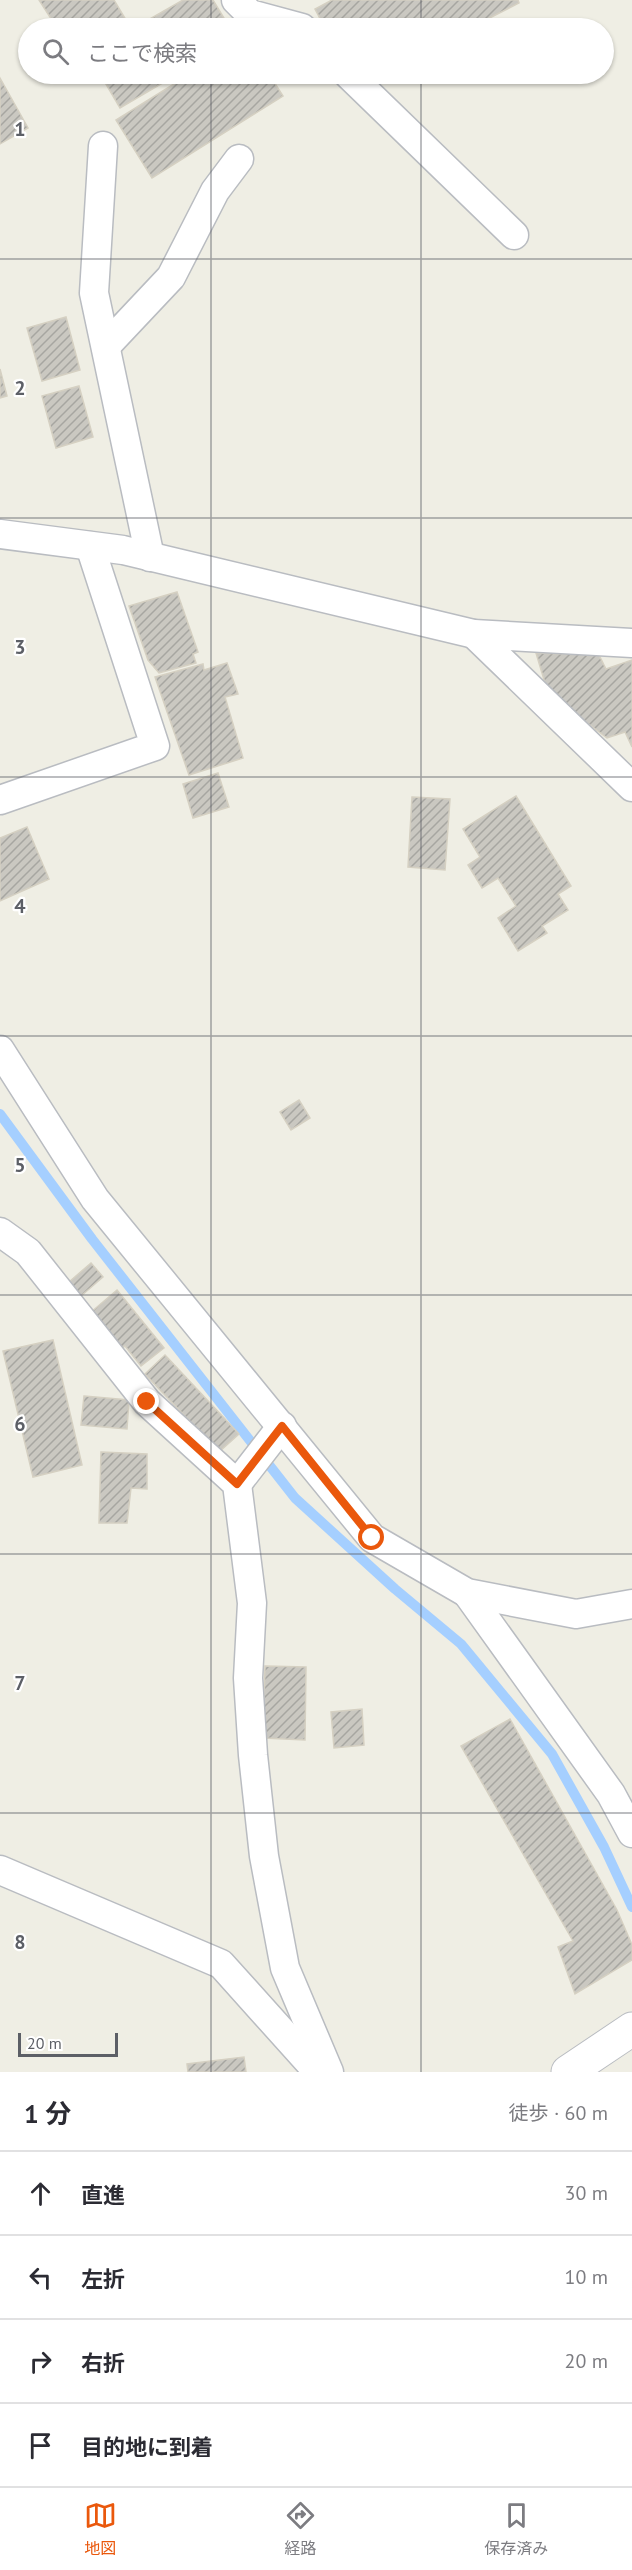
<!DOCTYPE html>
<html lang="ja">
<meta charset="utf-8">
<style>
:root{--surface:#fff;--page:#f7f7f7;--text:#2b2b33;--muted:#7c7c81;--line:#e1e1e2;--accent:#ea580c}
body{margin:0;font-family:"PT Sans","Noto Sans JP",sans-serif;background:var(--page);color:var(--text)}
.scale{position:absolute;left:18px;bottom:15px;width:100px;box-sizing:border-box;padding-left:6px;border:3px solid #5c5f66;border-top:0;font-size:16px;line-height:21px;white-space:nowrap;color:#5c5f66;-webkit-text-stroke:4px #fff;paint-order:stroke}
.stop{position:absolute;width:18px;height:18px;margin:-14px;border:4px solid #ea580c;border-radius:50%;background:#fff}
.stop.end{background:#ea580c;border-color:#fff;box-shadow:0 2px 6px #0008}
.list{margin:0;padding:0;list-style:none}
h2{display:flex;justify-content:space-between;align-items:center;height:78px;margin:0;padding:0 24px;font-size:26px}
h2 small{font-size:20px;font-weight:400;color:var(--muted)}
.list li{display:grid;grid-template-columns:39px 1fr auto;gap:18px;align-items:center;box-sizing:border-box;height:84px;padding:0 24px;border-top:2px solid var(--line)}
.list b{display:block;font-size:22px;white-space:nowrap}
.list em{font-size:20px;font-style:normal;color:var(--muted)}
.icon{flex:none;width:33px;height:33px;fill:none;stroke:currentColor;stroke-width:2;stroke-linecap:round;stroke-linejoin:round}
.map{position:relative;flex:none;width:632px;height:2072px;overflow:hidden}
.search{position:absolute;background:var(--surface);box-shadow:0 2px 4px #0004;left:18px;right:18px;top:18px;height:66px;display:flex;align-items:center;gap:15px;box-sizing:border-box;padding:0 21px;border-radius:33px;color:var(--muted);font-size:22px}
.sheet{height:414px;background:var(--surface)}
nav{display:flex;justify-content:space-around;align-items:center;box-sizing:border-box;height:84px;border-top:2px solid var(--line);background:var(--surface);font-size:16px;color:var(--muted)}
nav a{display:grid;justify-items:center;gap:3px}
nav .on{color:var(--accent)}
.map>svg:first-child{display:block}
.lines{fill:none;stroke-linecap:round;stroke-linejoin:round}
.stream{stroke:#a5cfff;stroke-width:10}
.building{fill:url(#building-hatch);stroke:#d5d0c2;stroke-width:1.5}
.minor-casing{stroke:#b9bcc1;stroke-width:31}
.tertiary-casing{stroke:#b9bcc1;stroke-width:35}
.minor{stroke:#fff;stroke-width:28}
.tertiary{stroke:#fff;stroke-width:33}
.route{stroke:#ea580c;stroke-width:8}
.grid{fill:none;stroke:#5c5f66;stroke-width:1.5;stroke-opacity:0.55}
.grid-label{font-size:20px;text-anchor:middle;font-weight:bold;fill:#5c5f66;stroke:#fff;stroke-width:4.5;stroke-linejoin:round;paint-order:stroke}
</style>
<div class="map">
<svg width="632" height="2072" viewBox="0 0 632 2072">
<defs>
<pattern id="building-hatch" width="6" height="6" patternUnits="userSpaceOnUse" patternTransform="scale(1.5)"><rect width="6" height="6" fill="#cac8c1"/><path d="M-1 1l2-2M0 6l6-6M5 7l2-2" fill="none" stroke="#a7a6a1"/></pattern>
</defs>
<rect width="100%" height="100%" fill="#efeee4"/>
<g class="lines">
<polyline class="stream" points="0,1114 92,1239 295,1498 395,1589 461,1644 552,1754 604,1847 632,1907"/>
</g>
<g class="building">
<polygon points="39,0 114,0 126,20 112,28 57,28"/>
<polygon points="183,0 213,0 230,28 134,28"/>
<polygon points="332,0 518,0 519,3 470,28 325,28 315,9"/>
<polygon points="100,74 178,74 120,108"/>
<polygon points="190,74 269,74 283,96 152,178 116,120"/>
<polygon points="0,78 28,128 0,144"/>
<polygon points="66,317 80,370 42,381 27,328"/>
<polygon points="0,369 7,396 0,398"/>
<polygon points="79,386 93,437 56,448 42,396"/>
<polygon points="177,592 198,652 193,654 196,663 159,673 148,660 129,606"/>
<polygon points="536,653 599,655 606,669 632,660 632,747 625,732 607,738 548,693"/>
<polygon points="227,663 238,694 225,697 243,758 189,775 155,677 203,664 204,670"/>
<polygon points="218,773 229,807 193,818 183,784"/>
<polygon points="516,796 571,886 558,894 568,910 542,926 547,933 518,951 498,918 516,906 498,878 482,888 468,865 480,857 463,829"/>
<polygon points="412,797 450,799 445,870 408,867"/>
<polygon points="27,827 49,879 0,901 0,838"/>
<polygon points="299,1100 310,1118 291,1130 280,1112"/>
<polygon points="91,1263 103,1277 81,1296 69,1282"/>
<polygon points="117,1290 164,1348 141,1366 125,1346 120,1350 90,1313"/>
<polygon points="53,1340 82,1465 33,1477 3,1351"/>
<polygon points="165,1355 239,1434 219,1452 145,1374"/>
<polygon points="84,1396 129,1400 127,1429 81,1425"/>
<polygon points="101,1452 147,1454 147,1489 131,1488 127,1523 99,1523"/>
<polygon points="265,1666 306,1667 305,1740 263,1738"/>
<polygon points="362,1709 364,1745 334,1748 331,1712"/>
<polygon points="510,1719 617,1910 632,1945 632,1960 575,1994 558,1947 573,1941 461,1746"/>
<polygon points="244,2057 246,2072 188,2072 187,2064"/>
</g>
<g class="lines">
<defs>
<g id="minor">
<polyline points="236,0 250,14 302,28"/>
<polyline points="348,74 514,235"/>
<polyline points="103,146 94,293 150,557"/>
<polyline points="106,346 171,277 215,191 239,159"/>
<polyline points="0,534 123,550 474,634 632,643"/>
<polyline points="474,634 632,787"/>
<polyline points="0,800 155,746 90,546"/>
<polyline points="0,1050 95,1199 372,1538 467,1593 576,1614 632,1604"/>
<polyline points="0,1232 28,1252 147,1402 237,1484 252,1603 248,1678 253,1755 264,1856 285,1968 329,2072"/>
<polyline points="237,1484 282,1426"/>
<polyline points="467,1593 611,1794 632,1833"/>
<polyline points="0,1870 221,1964 318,2072"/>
</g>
<polyline id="tertiary" points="568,2072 632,2029"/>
</defs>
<use href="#minor" class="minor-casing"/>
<use href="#tertiary" class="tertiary-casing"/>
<use href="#minor" class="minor"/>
<use href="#tertiary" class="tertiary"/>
</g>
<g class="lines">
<polyline class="route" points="147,1402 237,1484 282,1426 372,1538"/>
</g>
<path class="grid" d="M211,0V28M421,0V28M211,74V2072M421,74V2072M0,259H632M0,518H632M0,777H632M0,1036H632M0,1295H632M0,1554H632M0,1813H632"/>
<g class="grid-label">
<text x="20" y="136">1</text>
<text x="20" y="395">2</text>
<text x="20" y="654">3</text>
<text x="20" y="913">4</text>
<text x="20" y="1172">5</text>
<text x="20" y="1431">6</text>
<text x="20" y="1690">7</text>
<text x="20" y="1949">8</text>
</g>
</svg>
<div class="scale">20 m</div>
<div class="stop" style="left:372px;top:1538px"></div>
<div class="stop end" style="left:147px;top:1402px"></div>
<div class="search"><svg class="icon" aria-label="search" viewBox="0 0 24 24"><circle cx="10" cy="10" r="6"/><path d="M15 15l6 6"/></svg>ここで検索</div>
</div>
<section class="sheet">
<h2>1 分<small>徒歩 · 60 m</small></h2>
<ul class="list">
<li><svg class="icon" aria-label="ahead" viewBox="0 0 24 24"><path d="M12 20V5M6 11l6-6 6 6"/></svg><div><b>直進</b></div><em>30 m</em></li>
<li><svg class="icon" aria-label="left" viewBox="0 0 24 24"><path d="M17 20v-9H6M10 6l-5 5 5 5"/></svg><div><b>左折</b></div><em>10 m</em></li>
<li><svg class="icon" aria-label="right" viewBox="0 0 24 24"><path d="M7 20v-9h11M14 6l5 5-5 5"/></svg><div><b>右折</b></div><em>20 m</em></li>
<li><svg class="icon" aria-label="arrive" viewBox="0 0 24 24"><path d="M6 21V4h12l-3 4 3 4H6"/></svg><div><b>目的地に到着</b></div></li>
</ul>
</section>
<nav>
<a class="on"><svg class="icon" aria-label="map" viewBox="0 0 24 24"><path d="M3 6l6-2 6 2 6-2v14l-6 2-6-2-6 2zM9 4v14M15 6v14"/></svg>地図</a>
<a><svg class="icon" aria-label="directions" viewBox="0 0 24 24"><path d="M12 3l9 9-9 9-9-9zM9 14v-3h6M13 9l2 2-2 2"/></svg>経路</a>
<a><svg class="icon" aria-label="saved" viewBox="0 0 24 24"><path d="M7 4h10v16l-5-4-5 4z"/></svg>保存済み</a>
</nav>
